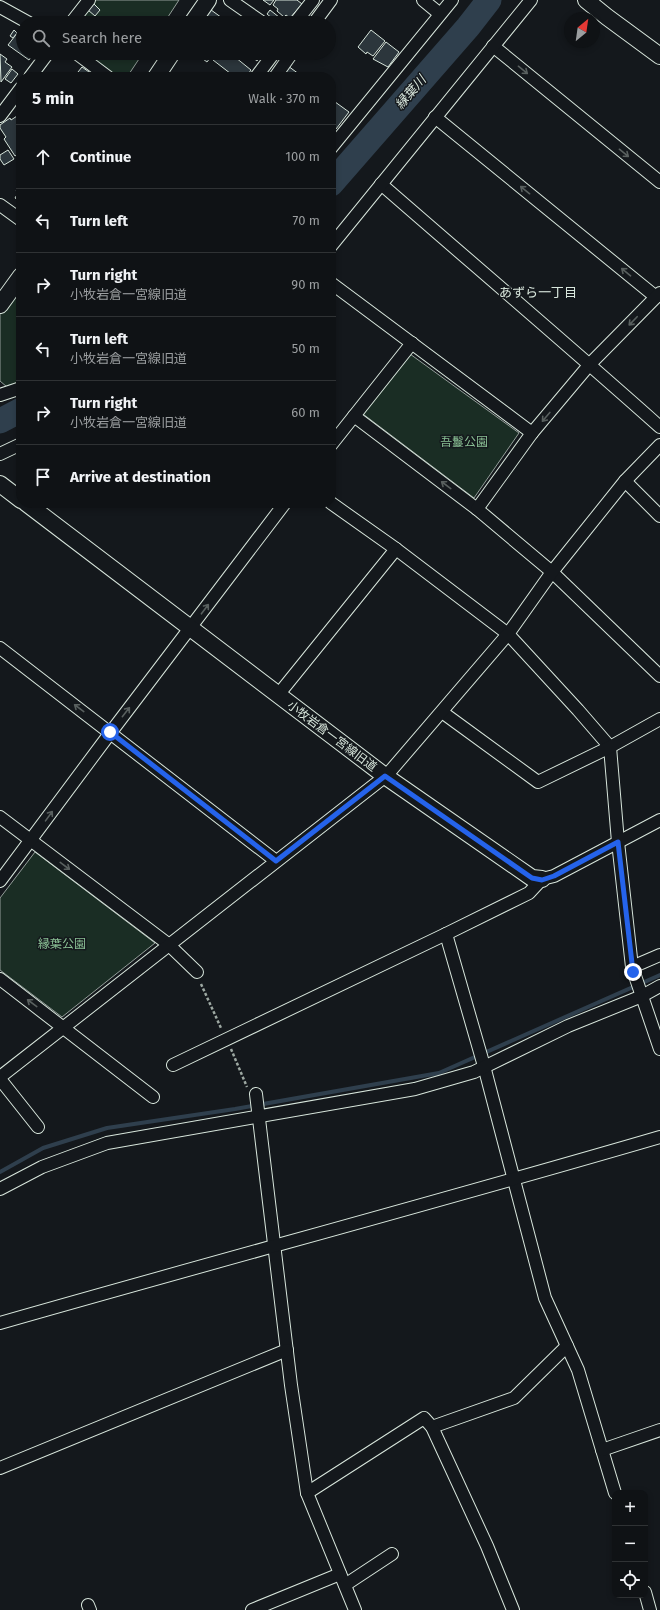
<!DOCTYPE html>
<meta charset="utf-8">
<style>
:root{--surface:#0f1215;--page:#1d2022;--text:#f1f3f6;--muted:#9b9ea0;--line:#2f3234}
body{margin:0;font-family:"Fira Sans","Noto Sans JP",sans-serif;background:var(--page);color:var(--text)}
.controls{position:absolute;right:12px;bottom:12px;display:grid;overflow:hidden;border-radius:8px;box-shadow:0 2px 6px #0003}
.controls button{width:36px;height:36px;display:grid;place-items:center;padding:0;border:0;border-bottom:1px solid var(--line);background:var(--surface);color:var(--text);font:20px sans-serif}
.compass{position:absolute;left:564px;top:12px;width:36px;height:36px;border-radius:50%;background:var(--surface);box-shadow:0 2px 6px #0003;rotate:29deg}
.stop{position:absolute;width:12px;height:12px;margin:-9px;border:3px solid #2563eb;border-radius:50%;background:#fff}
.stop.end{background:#2563eb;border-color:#fff;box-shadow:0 1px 4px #0008}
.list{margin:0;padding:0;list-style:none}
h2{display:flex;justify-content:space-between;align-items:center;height:52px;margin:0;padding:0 16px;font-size:17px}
h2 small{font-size:13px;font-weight:400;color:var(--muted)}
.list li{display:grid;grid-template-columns:26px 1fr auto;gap:12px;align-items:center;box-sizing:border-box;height:64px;padding:0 16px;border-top:1px solid var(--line)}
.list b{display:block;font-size:15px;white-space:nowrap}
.list p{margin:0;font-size:13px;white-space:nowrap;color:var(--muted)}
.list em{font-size:13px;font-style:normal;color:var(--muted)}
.icon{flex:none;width:22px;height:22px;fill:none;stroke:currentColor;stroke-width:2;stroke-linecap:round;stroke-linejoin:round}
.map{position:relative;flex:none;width:660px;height:1610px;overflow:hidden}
.search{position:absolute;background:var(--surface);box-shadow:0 2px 6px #0003;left:16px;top:16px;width:320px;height:44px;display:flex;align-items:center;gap:10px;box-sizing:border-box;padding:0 14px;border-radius:22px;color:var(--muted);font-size:15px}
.panel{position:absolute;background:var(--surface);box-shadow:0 2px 6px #0003;left:16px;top:72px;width:320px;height:436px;border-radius:16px}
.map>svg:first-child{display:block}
.green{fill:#1a2d24;stroke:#939e99}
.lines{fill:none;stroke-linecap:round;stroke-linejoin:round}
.stream{stroke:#2f3f4d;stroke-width:4}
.river{stroke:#2f3f4d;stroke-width:25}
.building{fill:#2c363c;stroke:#d8e6dc}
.minor-casing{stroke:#d8e6dc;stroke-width:14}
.tertiary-casing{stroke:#d8e6dc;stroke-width:18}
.path{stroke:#9da8a2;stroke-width:2.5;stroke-dasharray:3 2;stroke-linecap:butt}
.minor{stroke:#14181c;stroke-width:12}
.tertiary{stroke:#14181c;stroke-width:16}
.oneway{stroke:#59605f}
.route{stroke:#2563eb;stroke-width:5}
.labels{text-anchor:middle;stroke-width:3;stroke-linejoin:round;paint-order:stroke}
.park-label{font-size:12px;fill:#8ac095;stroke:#14181c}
.street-label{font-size:12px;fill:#d8e6dc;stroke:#14181c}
.water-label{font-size:13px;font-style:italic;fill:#d8e6dc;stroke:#14181c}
.neighbourhood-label{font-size:13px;fill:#d8e6dc;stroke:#14181c}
</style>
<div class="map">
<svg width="660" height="1610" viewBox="0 0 660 1610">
<rect width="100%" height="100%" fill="#14181c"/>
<g class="green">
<polygon points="93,0 179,0 164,23 76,23"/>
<polygon points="82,53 143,53 127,77 118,77"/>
<polygon points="21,279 21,382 7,387 0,381 0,311"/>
<polygon points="410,354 519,433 474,498 363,414"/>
<polygon points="35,852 155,943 62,1017 0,970 0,898"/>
</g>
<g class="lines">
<polyline class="stream" points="0,1172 43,1148 107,1128 235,1109 439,1073 660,975"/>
<g class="river">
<polyline points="331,184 468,27 489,0"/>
<polyline points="0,421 21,410"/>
</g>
</g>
<g class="building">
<polygon points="263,0 274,0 270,5"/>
<polygon points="276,0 297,0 302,4 290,18 286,15 284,17 277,11 278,9 273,5"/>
<polygon points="93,3 100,10 95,16 88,10"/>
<polygon points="207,7 229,23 203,23 198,19"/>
<polygon points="270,10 284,21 283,23 278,23 267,14"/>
<polygon points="14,30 17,33 13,38 10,36"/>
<polygon points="371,30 385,41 373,56 367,52 366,54 358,47"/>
<polygon points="18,32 23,35 23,53 34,53 29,60 8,45"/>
<polygon points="386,42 399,52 388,67 373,59"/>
<polygon points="195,53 214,53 207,62"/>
<polygon points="218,53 230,53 251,70 246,77 235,77 213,60"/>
<polygon points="247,53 263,53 257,61"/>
<polygon points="0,54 7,59 5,62 12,67 1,82"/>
<polygon points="288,66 303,77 279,77"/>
<polygon points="82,67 96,77 74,77"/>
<polygon points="12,69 18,74 11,83 5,79"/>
<polygon points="331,99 349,112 336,129 331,126"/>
<polygon points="20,114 21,152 15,156 4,139 6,137 0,128 0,125 10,118 11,120"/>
<polygon points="8,150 14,159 4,165 0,159 0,155"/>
<polygon points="21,184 21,202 15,198 18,193 16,191"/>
</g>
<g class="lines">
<defs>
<g id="minor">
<polyline points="230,0 263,23"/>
<polyline points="423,0 440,14"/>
<polyline points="0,7 29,23"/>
<polyline points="71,23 89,0"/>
<polyline points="295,23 313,0"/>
<polyline points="314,23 331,0"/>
<polyline points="493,46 660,182"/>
<polyline points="76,53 108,77"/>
<polyline points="30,77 48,53"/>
<polyline points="256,77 274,53"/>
<polyline points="275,77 292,53"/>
<polyline points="0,116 21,88"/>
<polyline points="435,117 656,297"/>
<polyline points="331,148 452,0"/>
<path d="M381,184C474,265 568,345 660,427"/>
<polyline points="0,205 21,220"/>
<polyline points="331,246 531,0"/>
<polyline points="331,283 532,433"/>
<polyline points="0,395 21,388"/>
<polyline points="354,416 477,509 552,572 660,676"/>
<polyline points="331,445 412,343"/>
<polyline points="0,454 21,444"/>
<polyline points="625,481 660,516"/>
<polyline points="331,503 396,549 508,634 578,710 610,747 618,842 632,967 660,1049"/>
<polyline points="477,509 532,433 590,364 660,293"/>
<polyline points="0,648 276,861"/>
<polyline points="278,695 396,549"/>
<polyline points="442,712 538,782 610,747 660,719"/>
<polyline points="0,817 168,944 197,972"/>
<polyline points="0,881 111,732 285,503"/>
<polyline points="446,934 484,1066 545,1298 578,1370 615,1493"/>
<polyline points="632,967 660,955"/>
<polyline points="0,979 153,1097"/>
<polyline points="173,1065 446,934 529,893 542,879 554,876 660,820"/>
<polyline points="0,1077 387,775 508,634 552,572 625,481 660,445"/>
<polyline points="0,1079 38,1127"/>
<polyline points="256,1094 291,1385 307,1493 355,1610"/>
<polyline points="0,1189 42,1167 107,1143 415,1089 474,1072 568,1026 642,996 660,986"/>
<path d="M0,1323C220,1260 441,1201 660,1137"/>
<polyline points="432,1427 514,1398 567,1346"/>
<polyline points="602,1450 660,1430"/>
<polyline points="0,1468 287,1350"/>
<polyline points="307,1493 424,1418 432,1427 487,1546 513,1610"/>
<polyline points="345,1585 392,1554"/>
<polyline points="645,1592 650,1610"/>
<polyline points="88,1605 90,1610"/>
<polyline points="252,1610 340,1574"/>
</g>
<g id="tertiary">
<polyline points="586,0 607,17 660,56"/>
<polyline points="192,23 208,0"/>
<polyline points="156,77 172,53"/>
<polyline points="0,305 21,276"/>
<polyline points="0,484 21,500"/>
<polyline points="26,503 385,776 532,878 542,879"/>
</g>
</defs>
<use href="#minor" class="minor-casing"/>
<use href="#tertiary" class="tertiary-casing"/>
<g class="path">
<polyline points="201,984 221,1028"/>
<polyline points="231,1049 247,1087"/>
</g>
<use href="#minor" class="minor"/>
<use href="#tertiary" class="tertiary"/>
</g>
<defs><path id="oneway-shaft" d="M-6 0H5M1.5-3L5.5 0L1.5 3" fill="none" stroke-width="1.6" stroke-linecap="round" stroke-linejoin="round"/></defs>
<g class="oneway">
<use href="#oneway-shaft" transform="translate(523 70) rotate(39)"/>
<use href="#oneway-shaft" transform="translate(624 153) rotate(39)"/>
<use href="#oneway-shaft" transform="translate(525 190) rotate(-141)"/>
<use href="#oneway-shaft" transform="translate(626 272) rotate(-140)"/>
<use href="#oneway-shaft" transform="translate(633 321) rotate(134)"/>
<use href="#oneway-shaft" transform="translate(546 417) rotate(130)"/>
<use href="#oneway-shaft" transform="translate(446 485) rotate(-143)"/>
<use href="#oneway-shaft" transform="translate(205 609) rotate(-53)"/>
<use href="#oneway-shaft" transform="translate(79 708) rotate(-143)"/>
<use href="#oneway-shaft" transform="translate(126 712) rotate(-52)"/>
<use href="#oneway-shaft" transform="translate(49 816) rotate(-54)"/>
<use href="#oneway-shaft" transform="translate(65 866) rotate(37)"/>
<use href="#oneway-shaft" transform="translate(32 1003) rotate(-143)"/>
</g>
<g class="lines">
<polyline class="route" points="110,732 276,861 385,776 532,878 542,880 554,876 618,842 633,972"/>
</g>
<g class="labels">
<g class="park-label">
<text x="464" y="446">吾鬘公園</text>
<text x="62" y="948">縁葉公園</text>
</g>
<g class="street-label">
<text transform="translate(332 736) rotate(37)" y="4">小牧岩倉一宮線旧道</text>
</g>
<g class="water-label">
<text transform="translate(410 92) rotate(-49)" y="5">縁葉川</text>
</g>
<g class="neighbourhood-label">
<text x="538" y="297">あずら一丁目</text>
</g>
</g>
</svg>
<div class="controls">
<button>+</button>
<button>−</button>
<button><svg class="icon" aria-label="locate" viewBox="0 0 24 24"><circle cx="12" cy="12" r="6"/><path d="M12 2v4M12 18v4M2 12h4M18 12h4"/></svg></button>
</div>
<svg class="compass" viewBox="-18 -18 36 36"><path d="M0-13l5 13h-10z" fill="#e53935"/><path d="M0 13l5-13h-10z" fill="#9b9ea0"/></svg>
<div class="stop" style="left:110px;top:732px"></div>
<div class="stop end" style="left:633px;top:972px"></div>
<div class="search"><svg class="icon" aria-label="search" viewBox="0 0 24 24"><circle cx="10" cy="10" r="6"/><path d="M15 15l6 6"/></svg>Search here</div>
<section class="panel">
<h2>5 min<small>Walk · 370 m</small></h2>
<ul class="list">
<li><svg class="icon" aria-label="ahead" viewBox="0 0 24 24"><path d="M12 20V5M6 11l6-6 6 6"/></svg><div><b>Continue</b></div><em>100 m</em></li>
<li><svg class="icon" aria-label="left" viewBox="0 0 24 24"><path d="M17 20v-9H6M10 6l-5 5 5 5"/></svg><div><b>Turn left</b></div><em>70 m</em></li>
<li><svg class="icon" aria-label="right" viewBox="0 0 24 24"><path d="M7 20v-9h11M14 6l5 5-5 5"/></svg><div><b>Turn right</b><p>小牧岩倉一宮線旧道</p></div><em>90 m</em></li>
<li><svg class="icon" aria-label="left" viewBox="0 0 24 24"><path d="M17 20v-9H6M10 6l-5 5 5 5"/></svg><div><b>Turn left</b><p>小牧岩倉一宮線旧道</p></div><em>50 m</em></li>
<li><svg class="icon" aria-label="right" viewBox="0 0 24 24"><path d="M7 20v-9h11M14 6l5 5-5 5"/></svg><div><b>Turn right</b><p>小牧岩倉一宮線旧道</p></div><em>60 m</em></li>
<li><svg class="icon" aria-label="arrive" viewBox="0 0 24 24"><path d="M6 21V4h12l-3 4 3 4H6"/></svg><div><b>Arrive at destination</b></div></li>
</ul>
</section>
</div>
